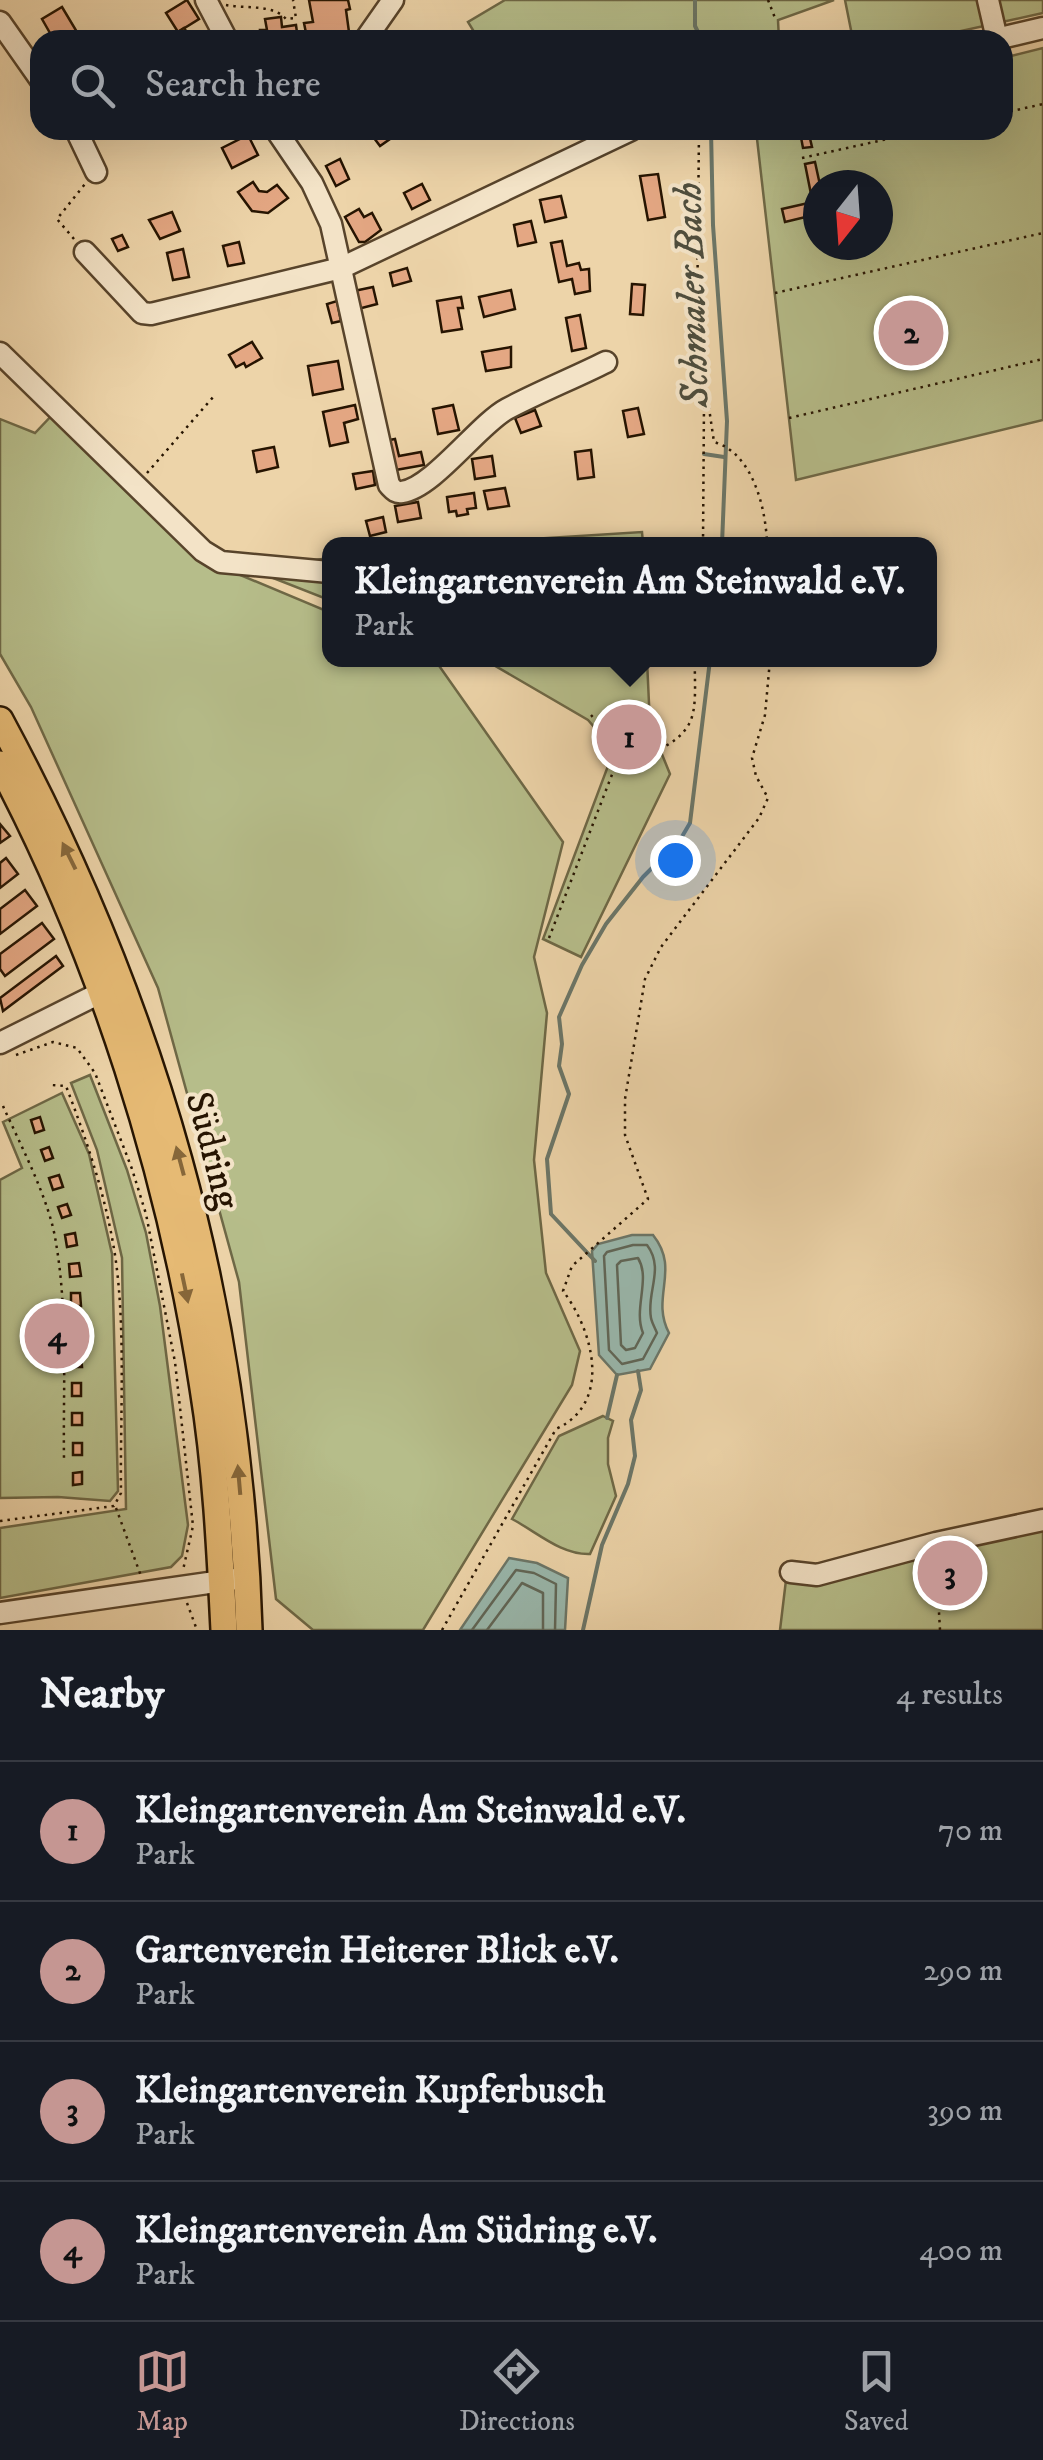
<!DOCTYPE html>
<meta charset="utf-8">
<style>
:root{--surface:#171b24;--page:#20242c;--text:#f1f3f6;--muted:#9ea1a6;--line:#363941;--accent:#c59692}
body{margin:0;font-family:"IM FELL DW Pica",serif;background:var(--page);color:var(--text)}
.compass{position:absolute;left:803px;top:170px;width:90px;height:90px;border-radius:50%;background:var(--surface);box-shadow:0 10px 40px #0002;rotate:197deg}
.you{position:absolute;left:675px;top:860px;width:35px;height:35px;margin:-25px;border:8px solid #fff;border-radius:50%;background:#1a73e8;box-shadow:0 0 0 15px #1a73e833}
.badge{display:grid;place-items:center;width:65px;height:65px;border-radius:50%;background:var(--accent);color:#111;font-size:32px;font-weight:700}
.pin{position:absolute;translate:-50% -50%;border:5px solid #fff;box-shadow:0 2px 10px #0006}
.popup{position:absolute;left:322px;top:537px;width:615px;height:130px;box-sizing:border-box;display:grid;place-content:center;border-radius:20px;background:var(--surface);filter:drop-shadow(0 2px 8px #0005);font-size:32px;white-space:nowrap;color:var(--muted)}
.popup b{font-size:38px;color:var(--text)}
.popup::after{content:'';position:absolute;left:50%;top:100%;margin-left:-20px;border:20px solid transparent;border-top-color:var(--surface)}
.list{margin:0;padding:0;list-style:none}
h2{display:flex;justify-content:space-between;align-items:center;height:130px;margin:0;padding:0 40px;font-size:42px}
h2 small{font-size:32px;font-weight:400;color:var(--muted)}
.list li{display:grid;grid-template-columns:65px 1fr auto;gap:30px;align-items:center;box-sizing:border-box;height:140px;padding:0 40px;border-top:2px solid var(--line)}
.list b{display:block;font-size:38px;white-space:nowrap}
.list p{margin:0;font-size:32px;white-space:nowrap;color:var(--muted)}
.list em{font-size:32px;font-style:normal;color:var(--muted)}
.icon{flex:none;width:55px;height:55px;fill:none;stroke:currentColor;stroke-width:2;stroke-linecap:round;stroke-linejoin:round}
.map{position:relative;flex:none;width:1043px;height:1630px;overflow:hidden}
.search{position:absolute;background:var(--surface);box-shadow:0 10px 40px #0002;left:30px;right:30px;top:30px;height:110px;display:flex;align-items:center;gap:25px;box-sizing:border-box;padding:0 35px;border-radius:30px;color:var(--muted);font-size:38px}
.sheet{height:690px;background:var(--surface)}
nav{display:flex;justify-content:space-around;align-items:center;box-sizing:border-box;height:140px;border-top:2px solid var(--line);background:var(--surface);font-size:28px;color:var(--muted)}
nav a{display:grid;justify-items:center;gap:5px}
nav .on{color:var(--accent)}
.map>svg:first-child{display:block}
.green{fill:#b6bd8a;stroke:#6e6846;stroke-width:2.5;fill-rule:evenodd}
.water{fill:#99b8ad;stroke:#6b7668;stroke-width:2.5}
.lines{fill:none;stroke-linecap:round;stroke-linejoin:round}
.shore{stroke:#606657;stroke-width:2.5}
.stream{stroke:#6b7668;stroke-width:4}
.building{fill:#e4a783;stroke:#261401;stroke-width:2.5}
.minor-casing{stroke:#58442b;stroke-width:25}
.major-casing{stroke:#261401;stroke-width:30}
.path{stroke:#261401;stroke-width:2.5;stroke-dasharray:2.5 5;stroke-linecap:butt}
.minor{stroke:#f3e3c7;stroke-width:20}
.major{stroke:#e6ba74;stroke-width:25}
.oneway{fill:#86673a}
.labels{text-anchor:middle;stroke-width:8;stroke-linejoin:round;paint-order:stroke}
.street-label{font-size:38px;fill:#261401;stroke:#f3e3c7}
.water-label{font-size:40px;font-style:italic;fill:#4e4d3d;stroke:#f3e3c7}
</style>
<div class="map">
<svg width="1043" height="1630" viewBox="0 0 1043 1630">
<rect width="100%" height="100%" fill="#edd4a9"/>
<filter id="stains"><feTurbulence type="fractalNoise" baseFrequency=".002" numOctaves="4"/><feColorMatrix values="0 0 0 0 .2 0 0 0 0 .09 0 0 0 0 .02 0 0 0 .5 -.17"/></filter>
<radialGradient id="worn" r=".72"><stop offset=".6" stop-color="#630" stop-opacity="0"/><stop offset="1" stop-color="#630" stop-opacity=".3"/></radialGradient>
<g class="green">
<polygon points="505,0 834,0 778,20 779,40 479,40 468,22"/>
<polygon points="845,0 1043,0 1043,13 920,40 853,40"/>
<path d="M1043,48V420L796,480L756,130H1003V58ZM818,185H878V245H818Z"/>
<polygon points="55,412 202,559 329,612 329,660 435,660 563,842 534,957 547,1013 534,1160 546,1273 580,1351 572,1385 423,1630 313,1630 276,1599 239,1282 158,988 31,707 0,654 0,419 35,433"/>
<polygon points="642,532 643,544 455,544"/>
<polygon points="329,558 329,600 263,574 296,563"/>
<polygon points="485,660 647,660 650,725 670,774 581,957 543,939 614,750 588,720"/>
<polygon points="90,1075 127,1170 146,1233 160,1306 188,1525 182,1556 171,1567 0,1598 0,1528 126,1509 122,1258 97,1150 71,1083"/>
<polygon points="62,1093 89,1154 112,1254 118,1491 110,1501 58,1497 0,1498 0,1180 22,1168 3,1122"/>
<path d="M603,1416L613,1421L608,1438V1464L616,1496L590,1554C561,1555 537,1532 512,1519L559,1436Z"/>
<polygon points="1043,1525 1043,1630 780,1630 786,1580 820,1585 877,1567"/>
</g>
<g class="water">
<path d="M632,1235H653C681,1270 650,1297 669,1333L650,1369L617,1375L599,1355L592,1251L598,1244Z"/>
<polygon points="509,1558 537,1563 568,1578 565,1630 460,1630"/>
</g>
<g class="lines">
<g class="shore">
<path d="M633,1245H647C665,1269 646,1292 651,1318C652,1323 655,1328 657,1333L643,1359L622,1364L609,1350L604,1256L607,1252Z"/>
<path d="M638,1258C651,1279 633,1309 643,1333L635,1348L626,1350L621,1345L617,1265L621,1261Z"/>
<polyline points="472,1630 516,1570 534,1573 556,1584 555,1630"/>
<polyline points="487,1630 522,1583 543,1593 543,1630"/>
</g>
<g class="stream">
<polyline points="695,0 695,26 702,40"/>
<polyline points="711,130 713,225 727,421 722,544"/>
<polyline points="704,454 724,457"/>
<polyline points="595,1261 551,1214 547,1159 569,1094 559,1066 562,1044 559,1017 582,965 606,924 643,877 680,840 690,823 710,660"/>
<polyline points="607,1418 617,1375"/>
<polyline points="583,1630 602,1545 628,1484 635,1456 631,1420 641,1390 638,1371"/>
</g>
</g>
<g class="building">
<polygon points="187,0 199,19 178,32 166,13"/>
<polygon points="309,0 348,0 350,9 346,10 349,32 337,34 338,37 307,38 304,23 313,22"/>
<polygon points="62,7 77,32 63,40 54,40 42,19"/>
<polygon points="281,17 282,27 296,25 298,40 261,40 260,30 267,30 265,19"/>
<polygon points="184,28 190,37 176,40 173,35"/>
<polygon points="368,130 399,130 400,132 380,146"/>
<polygon points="808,130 812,147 803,148 800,132"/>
<polygon points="248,135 258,155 232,168 222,148"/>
<polygon points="340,159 349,179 336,186 326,166"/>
<polygon points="815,162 820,185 818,198 812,199 805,164"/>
<polygon points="658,174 665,217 648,220 640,176"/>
<polygon points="253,182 259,191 267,192 277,185 288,198 268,213 252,211 238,192"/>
<polygon points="422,184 430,200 412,209 404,193"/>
<polygon points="561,196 566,217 545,222 540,200"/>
<polygon points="817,201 818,214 785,222 782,209"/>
<polygon points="359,209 364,217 372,213 381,230 365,242 359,242 345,217"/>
<polygon points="172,212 180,231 160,239 149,220"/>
<polygon points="531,221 536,242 518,246 514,225"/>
<polygon points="122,235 128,247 118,251 112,239"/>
<polygon points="562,241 567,266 579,263 581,270 589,269 590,291 575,294 572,279 559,282 551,243"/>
<polygon points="239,242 244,263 228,266 223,246"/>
<polygon points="183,249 189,277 173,280 167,253"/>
<polygon points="407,268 411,281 393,286 390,273"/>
<polygon points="632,284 645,285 643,315 630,314"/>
<polygon points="373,287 377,304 358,309 354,291"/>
<polygon points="511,290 515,309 484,317 479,297"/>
<polygon points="461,297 463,308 458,308 462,329 442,332 437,301"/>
<polygon points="337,301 341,321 332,323 327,304"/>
<polygon points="580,315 586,348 572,351 566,318"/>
<polygon points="252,342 262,358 246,367 244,363 236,367 229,355"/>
<polygon points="511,347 511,367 486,371 482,352"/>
<polygon points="338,361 343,389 313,395 308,366"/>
<polygon points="355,405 358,419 344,423 348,442 330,446 323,412"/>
<polygon points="453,405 459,430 438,434 433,409"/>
<polygon points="638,408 644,434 628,437 623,411"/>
<polygon points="535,410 541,426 521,433 515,418"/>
<polygon points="395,439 399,456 421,452 424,465 390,471 384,441"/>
<polygon points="274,447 278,467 257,472 253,451"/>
<polygon points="591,450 594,477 578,479 575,452"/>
<polygon points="492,456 495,476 475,479 472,459"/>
<polygon points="373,471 375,485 356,489 353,474"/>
<polygon points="505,488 509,506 488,509 484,491"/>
<polygon points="474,493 476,508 467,509 468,514 457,516 456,511 449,512 447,497"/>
<polygon points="418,502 421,518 398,522 395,506"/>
<polygon points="383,517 386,532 370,536 366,521"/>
<polygon points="0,824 10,836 0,843"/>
<polygon points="6,858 18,874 0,888 0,863"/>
<polygon points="25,890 37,906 0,934 0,909"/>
<polygon points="42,923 54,939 5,976 0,969 0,954"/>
<polygon points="56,956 63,966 3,1011 0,998"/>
<polygon points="40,1117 44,1130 35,1133 31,1120"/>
<polygon points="49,1147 53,1158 45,1161 41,1150"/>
<polygon points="59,1175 63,1187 53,1190 49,1178"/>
<polygon points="67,1204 71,1215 62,1218 58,1207"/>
<polygon points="75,1233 77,1245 67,1247 65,1235"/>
<polygon points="79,1263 81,1276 70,1277 69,1264"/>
<polygon points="71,1293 80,1293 81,1306 71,1306"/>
<polygon points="81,1324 81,1337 72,1337 72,1325"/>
<polygon points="81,1354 82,1367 72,1367 72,1355"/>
<rect x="72" y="1383" width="9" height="13"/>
<rect x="72" y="1413" width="10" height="12"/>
<rect x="73" y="1443" width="9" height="12"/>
<polygon points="82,1472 82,1484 73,1485 73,1473"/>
</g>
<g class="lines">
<defs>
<g id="minor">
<polyline points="206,0 227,40"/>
<polyline points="988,0 997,39"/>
<polyline points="0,22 40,79"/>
<polyline points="365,40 393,0"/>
<polyline points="992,40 1043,28"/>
<polyline points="76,130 96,172"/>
<path d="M276,130L312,183L331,224L389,485C393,489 395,493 402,492C433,488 479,424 507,409C539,392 574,378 606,362"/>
<polyline points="85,252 142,313 151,314 341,268 631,130"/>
<polyline points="0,353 203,551 221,562 329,572"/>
<polyline points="0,1043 100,993"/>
<polyline points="791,1572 817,1575 936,1543 1043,1520"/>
<polyline points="0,1613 236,1579"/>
</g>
<g id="major">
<path d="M0,720C155,1008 239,1302 249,1630"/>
<path d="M0,764C101,954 171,1176 203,1388C216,1468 220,1549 224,1630"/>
</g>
</defs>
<use href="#minor" class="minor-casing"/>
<use href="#major" class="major-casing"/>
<g class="path">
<polyline points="768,0 775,18"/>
<path d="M226,5C246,9 273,4 286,19L296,18L293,0"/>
<polyline points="1003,113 1043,104"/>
<path d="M699,130L697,327L714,442C753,453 766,509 767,544"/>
<polyline points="802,158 928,130"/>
<polyline points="74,239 57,219 85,184"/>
<polyline points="775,293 1043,233"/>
<polyline points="789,418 1043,359"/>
<polyline points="147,473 214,396"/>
<polyline points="703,544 704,403"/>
<path d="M591,715C600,725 610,736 620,744C643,761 676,747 689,724C698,708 694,678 695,660"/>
<polyline points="549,938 623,746"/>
<polyline points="16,1055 53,1042 77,1048 95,1073 132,1169 146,1214 175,1362 193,1526 183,1570"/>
<path d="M3,1106C21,1146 50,1201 56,1243C68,1313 63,1388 64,1459"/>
<polyline points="116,1508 141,1576"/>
<path d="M0,1521L114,1506L121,1493C120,1418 126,1328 115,1255C106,1197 87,1141 66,1086L51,1085"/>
<polyline points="936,1560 940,1630"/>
<polyline points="187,1603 197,1630"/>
<path d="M442,1630L556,1429C613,1403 593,1330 563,1291L572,1266L648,1199L625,1135V1099L645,979L661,947L759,818L768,798L756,776L752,758L765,715L770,660"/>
</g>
<use href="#minor" class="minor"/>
<use href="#major" class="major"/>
</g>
<defs><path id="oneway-solid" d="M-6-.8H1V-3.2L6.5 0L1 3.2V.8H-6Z" transform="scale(2.5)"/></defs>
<g class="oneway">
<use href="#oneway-solid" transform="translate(69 856) rotate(-116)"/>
<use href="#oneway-solid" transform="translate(180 1161) rotate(-105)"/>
<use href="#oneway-solid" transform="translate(185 1288) rotate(78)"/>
<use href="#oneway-solid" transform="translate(239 1480) rotate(-95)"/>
</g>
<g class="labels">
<g class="street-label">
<text transform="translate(214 1150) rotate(75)" y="13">Südring</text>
</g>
<g class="water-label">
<text transform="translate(690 295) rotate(-92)" y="14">Schmaler Bach</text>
</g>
</g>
<rect width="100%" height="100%" filter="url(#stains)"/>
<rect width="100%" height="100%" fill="url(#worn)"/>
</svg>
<svg class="compass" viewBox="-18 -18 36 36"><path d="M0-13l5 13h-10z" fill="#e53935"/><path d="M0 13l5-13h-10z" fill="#9ea1a6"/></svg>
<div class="you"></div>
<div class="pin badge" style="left:629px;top:737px">1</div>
<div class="popup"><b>Kleingartenverein Am Steinwald e.V.</b>Park</div>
<div class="pin badge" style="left:911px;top:333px">2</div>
<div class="pin badge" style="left:950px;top:1573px">3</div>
<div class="pin badge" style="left:57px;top:1336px">4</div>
<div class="search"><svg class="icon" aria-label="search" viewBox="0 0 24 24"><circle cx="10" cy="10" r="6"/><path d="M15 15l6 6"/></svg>Search here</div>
</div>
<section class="sheet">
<h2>Nearby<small>4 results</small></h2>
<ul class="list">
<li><span class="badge">1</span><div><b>Kleingartenverein Am Steinwald e.V.</b><p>Park</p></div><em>70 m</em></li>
<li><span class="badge">2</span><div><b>Gartenverein Heiterer Blick e.V.</b><p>Park</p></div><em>290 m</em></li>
<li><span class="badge">3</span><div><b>Kleingartenverein Kupferbusch</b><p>Park</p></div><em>390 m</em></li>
<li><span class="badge">4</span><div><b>Kleingartenverein Am Südring e.V.</b><p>Park</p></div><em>400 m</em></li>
</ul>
</section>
<nav>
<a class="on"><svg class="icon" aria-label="map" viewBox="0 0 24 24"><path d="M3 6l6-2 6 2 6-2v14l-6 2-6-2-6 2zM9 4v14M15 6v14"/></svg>Map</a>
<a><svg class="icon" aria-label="directions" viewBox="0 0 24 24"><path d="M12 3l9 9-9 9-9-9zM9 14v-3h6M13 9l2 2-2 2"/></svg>Directions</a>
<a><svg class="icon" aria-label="saved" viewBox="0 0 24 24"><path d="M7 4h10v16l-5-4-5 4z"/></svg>Saved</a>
</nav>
